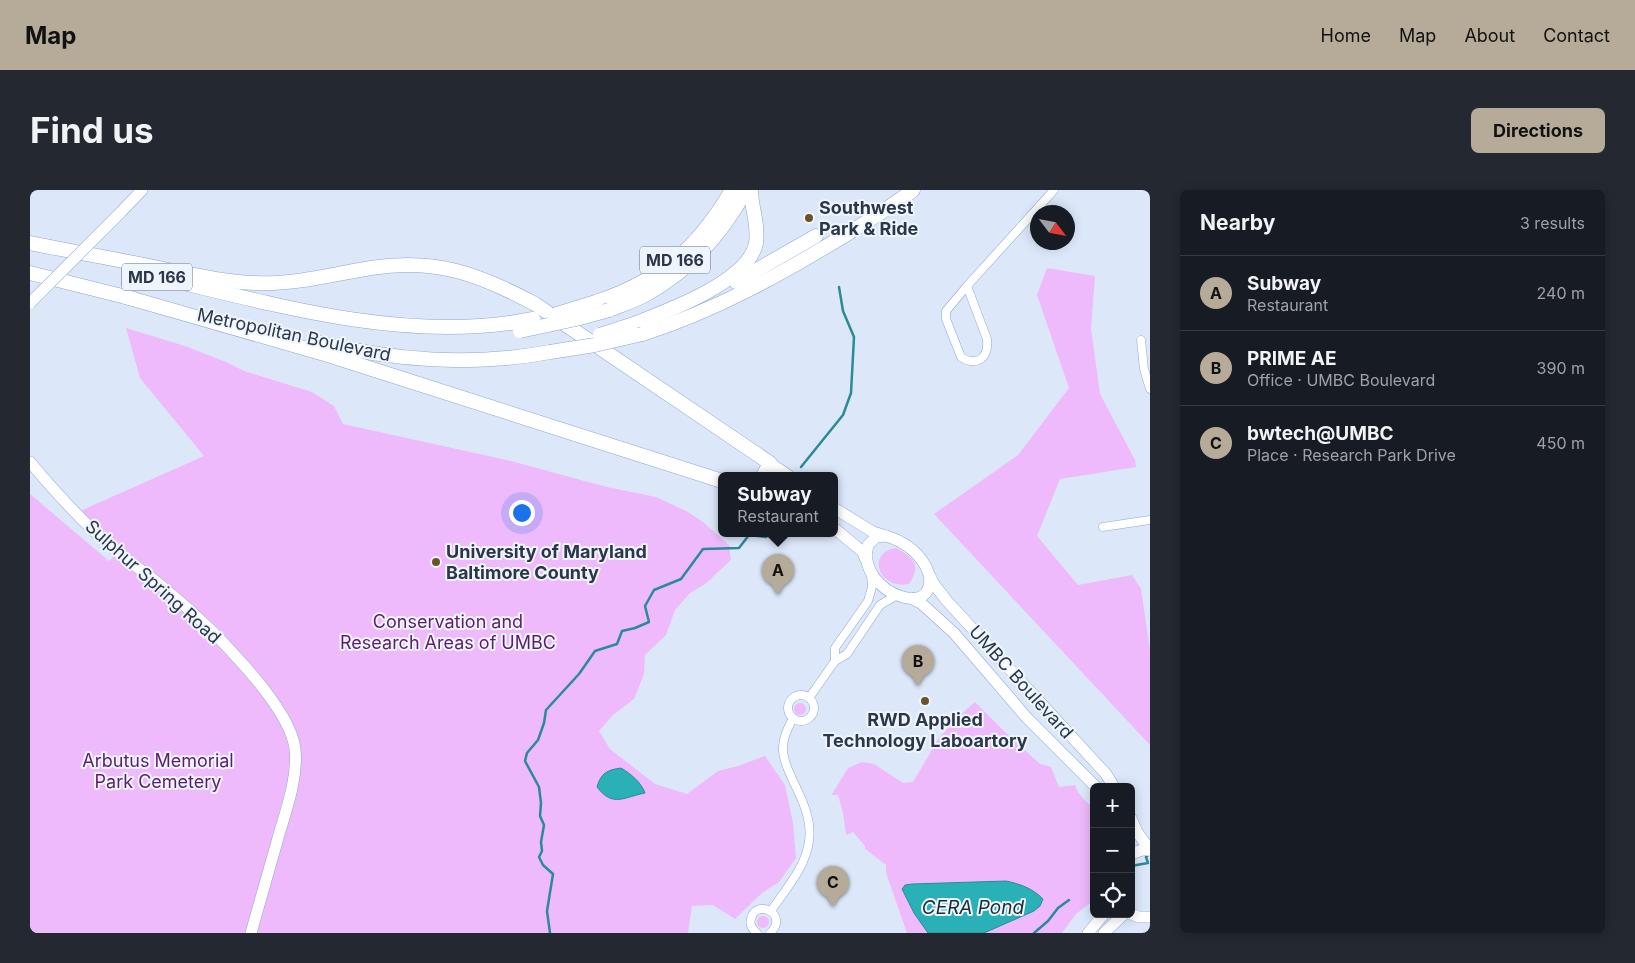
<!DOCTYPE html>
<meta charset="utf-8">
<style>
:root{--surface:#171b24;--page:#242831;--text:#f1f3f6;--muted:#9ea1a6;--line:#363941;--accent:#b5ab98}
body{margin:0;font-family:Inter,sans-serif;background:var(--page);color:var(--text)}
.controls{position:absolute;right:15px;bottom:15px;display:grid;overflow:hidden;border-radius:8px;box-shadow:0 2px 12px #0003}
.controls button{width:45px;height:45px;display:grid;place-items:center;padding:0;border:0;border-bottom:1px solid var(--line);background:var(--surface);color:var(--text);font:25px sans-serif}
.compass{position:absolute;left:1000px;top:15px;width:45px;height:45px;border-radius:50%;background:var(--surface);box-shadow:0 2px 12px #0003;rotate:122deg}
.you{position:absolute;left:491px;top:322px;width:18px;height:18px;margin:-12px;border:4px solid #fff;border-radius:50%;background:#1a73e8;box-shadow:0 0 0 8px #1a73e833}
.badge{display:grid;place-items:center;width:32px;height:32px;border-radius:50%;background:var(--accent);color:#111;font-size:16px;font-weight:700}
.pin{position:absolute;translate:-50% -41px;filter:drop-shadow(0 1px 2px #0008)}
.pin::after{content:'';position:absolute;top:26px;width:18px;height:15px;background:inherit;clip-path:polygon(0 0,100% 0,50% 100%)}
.popup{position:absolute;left:688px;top:282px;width:120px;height:65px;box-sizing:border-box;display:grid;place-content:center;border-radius:8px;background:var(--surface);filter:drop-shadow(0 1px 4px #0005);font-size:16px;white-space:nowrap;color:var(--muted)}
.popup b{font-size:19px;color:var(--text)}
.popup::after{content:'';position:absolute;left:50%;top:100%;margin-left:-10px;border:10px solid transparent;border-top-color:var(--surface)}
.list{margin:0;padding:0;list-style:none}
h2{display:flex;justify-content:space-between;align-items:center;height:65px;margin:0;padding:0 20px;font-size:21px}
h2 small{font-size:16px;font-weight:400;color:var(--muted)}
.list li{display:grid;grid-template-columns:32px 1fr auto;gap:15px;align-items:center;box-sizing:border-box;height:75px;padding:0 20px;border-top:1px solid var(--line)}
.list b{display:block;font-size:19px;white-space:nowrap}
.list p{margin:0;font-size:16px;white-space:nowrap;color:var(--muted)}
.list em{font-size:16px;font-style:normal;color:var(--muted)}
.icon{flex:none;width:28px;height:28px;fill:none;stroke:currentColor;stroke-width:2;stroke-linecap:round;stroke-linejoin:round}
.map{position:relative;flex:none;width:1120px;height:743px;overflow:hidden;border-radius:8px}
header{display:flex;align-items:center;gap:30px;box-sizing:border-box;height:70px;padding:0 25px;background:var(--accent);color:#111}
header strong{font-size:24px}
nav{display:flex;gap:28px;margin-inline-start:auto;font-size:18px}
.intro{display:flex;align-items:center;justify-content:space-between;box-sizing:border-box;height:120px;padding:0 30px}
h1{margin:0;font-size:35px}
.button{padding:12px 22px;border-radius:8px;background:var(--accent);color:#111;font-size:18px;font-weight:700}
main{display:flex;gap:30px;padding:0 30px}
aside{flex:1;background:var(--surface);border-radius:8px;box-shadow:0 2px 12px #0003}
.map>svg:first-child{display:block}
.green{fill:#efbafb}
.water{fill:#2ab0b7;stroke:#2a8b96}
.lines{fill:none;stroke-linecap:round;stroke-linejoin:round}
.stream{stroke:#2a8b96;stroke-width:2.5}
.street-casing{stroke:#8ca6d2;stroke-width:9}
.secondary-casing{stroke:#8ca6d2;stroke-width:12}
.highway-casing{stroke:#8ca6d2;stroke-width:15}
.street{stroke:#fff;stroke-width:8}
.secondary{stroke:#fff;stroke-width:11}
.highway{stroke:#fff;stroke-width:14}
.secondary-bridge-casing{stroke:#8ca6d2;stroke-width:12;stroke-linecap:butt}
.highway-bridge-casing{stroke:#8ca6d2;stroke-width:15;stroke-linecap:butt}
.secondary-bridge{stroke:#fff;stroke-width:11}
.highway-bridge{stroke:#fff;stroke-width:14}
.poi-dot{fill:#6c5324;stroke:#eff5fe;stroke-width:2}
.labels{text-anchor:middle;stroke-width:4;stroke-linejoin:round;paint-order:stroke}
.shield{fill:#eff5fe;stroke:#666f7f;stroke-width:1}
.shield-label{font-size:16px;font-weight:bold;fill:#2b3648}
.poi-label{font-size:18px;font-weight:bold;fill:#2b3648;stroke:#eff5fe;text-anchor:start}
.street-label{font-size:18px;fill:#2b3648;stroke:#eff5fe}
.park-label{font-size:18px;fill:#5e1d6c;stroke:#eff5fe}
.water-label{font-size:19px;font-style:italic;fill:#192f30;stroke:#eff5fe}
</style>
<header>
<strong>Map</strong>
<nav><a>Home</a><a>Map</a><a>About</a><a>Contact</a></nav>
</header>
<div class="intro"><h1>Find us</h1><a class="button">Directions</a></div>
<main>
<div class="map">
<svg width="1120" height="743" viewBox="0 0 1120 743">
<rect width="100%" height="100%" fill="#dce8fa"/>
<g class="green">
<polygon points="1017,78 1065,86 1061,138 1070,204 1105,270 1106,277 1030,289 1007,346 1048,395 1102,385 1111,399 1120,460 1120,555 904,324 988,265 1039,198 1007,105"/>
<polygon points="96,138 155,156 196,172 214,181 282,202 304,216 313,234 481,271 577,297 626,307 658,322 673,332 699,355 701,370 675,394 660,403 645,420 636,445 615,465 614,484 604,509 583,525 569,541 580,559 625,594 657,604 688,581 708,576 735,566 755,595 763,633 766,668 749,692 732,703 705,729 683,715 662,716 658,743 227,743 269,587 270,565 239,498 192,442 145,400 91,360 50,321 174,266 110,188"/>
<polygon points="0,304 79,371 85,365 137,406 182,448 225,497 251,530 260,557 261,573 258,590 217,743 0,743"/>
<path d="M866,358C883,367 892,375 879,394C848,400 836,362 866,358Z"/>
<path d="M945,512L975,542L1010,574L1021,577L1029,597L1045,595C1049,607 1056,610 1064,620V710L1046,724L1032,743H877L856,683V675L835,659V656L823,642L817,645L816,644L813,623L808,605H803L802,604L818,578L832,572L844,574L873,593L883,592L909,548L928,527Z"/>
<circle cx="770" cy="519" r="6"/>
<circle cx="733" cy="732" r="6"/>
</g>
<g class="water">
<path d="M591,578C601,584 611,592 615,603C594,607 583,618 567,597C571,583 577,580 591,578Z"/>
<path d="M976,691C990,694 1002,698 1013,709L1010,716L1004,721L954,743H898L884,723L872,699L875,695L882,694Z"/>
</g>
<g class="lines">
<g class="stream">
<polyline points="771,277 813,225 821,203 824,147 813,121 809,97"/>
<polyline points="1101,676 1118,673 1116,667 1118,665"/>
<polyline points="520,743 517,721 523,684 513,675 509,667 512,661 511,652 514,635 510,626 511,613 509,597 495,571 497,563 508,550 514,533 516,520 549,484 565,461 587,454 592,441 605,438 619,432 615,416 624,400 651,389 673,359 709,358 719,345 736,347 739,344"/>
<polyline points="1004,743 1018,731 1028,718 1039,710"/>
</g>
<defs>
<g id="street">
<path d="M937,96L957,149C959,168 947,177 931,167L916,129V121Z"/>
<polyline points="937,96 1024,0"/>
<polyline points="1111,150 1114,179 1120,199"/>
<polyline points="1073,337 1120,330"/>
<polyline points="805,471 805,458 838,411 842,397 841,384"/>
<circle cx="771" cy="518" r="13"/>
<polyline points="779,508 805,471 817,464 850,415 867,405"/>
<path d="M741,721C755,700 776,677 779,651C782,631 773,611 764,593C759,582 754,573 753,561C752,549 758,538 763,528"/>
<path d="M727,743C722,739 719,735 721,729C726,707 760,725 740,743"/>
</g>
<g id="secondary">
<polyline points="90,23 112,0"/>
<path d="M0,272C26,303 53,333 84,359C103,375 123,388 141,404C176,433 260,514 265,559C268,589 256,620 248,648C239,680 230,711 221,743"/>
<polyline points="740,273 759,286"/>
<polyline points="804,318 843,342 856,346"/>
<polyline points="804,338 833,362 835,368"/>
<path d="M856,346C873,351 886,360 895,375C906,395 897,414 873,407C850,401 831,378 838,355L846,347Z"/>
<polyline points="900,386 903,393 917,411 1076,584 1084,597"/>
<polyline points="881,408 892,414 924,443 997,528 1066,597"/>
<polyline points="1101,628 1107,642 1120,660"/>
<polyline points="1101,664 1112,660 1120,660"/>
<polyline points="1101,724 1109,727 1120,727"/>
<polyline points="1058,743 1074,724"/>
<polyline points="1074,743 1094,724"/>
</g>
<g id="highway">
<path d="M0,53C45,62 90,70 134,79C164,85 195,92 225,93C264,95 303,84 341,78C406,68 449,84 505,114L740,273L733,286"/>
<polyline points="0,83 104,109"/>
<path d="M128,87C243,114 361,149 480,133"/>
<polyline points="706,92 786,46"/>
<polyline points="96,107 298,165 692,291"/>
<path d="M566,112C631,90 667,59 702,0"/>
<path d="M579,120C591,115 604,111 615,105C659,81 692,44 716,0"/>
<path d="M601,135C635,122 719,92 726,53C729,34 721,18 721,0"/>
<path d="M612,144C685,121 753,83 817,44C839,30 863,16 883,0"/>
<path d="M285,152C363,170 440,177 520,162"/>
</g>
</defs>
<use href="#street" class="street-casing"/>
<use href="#secondary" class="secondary-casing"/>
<use href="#highway" class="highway-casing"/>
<use href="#street" class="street"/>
<use href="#secondary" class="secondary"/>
<use href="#highway" class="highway"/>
<defs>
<polyline id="secondary-bridge" points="0,113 90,23"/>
<g id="highway-bridge">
<polyline points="524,125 566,112"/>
<polyline points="480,133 503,129"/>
<polyline points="490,141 546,129 579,120"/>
<polyline points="570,145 601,135"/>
<polyline points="520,162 565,155 612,144"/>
</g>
</defs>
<use href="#secondary-bridge" class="secondary-bridge-casing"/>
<use href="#highway-bridge" class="highway-bridge-casing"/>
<use href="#secondary-bridge" class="secondary-bridge"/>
<use href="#highway-bridge" class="highway-bridge"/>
</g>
<g class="poi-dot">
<circle cx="779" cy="28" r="5"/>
<circle cx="406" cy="372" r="5"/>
<circle cx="895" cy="511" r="5"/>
</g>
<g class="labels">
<g class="shield">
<rect x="610" y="56.5" width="70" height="27" rx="4"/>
<rect x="92" y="73.5" width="70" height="27" rx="4"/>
</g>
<g class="shield-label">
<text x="645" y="76">MD 166</text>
<text x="127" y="93">MD 166</text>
</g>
<g class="poi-label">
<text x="789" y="24">Southwest<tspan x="789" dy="21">Park &amp; Ride</tspan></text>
<text x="416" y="368">University of Maryland<tspan x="416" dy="21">Baltimore County</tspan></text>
<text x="895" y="536" text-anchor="middle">RWD Applied<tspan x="895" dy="21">Technology Laboartory</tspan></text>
</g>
<g class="street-label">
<text transform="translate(264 145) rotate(12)" y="6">Metropolitan Boulevard</text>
<text transform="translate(123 392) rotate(42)" y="6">Sulphur Spring Road</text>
<text transform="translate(991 492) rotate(48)" y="6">UMBC Boulevard</text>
</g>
<g class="park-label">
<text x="418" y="438">Conservation and<tspan x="418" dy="21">Research Areas of UMBC</tspan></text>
<text x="128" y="577">Arbutus Memorial<tspan x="128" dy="21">Park Cemetery</tspan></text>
</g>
<g class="water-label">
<text x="943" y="724">CERA Pond</text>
</g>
</g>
</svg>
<div class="controls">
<button>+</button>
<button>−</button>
<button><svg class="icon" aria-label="locate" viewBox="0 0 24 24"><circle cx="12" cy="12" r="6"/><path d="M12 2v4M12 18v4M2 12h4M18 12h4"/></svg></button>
</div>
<svg class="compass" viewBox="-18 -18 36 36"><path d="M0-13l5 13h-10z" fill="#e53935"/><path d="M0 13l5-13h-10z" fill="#9ea1a6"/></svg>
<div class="you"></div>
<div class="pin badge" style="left:748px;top:405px">A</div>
<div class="popup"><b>Subway</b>Restaurant</div>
<div class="pin badge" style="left:888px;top:496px">B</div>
<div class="pin badge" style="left:803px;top:717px">C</div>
</div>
<aside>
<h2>Nearby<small>3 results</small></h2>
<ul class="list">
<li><span class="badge">A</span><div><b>Subway</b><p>Restaurant</p></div><em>240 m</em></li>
<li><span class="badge">B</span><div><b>PRIME AE</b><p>Office · UMBC Boulevard</p></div><em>390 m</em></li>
<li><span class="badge">C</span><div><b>bwtech@UMBC</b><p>Place · Research Park Drive</p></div><em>450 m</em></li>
</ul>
</aside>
</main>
